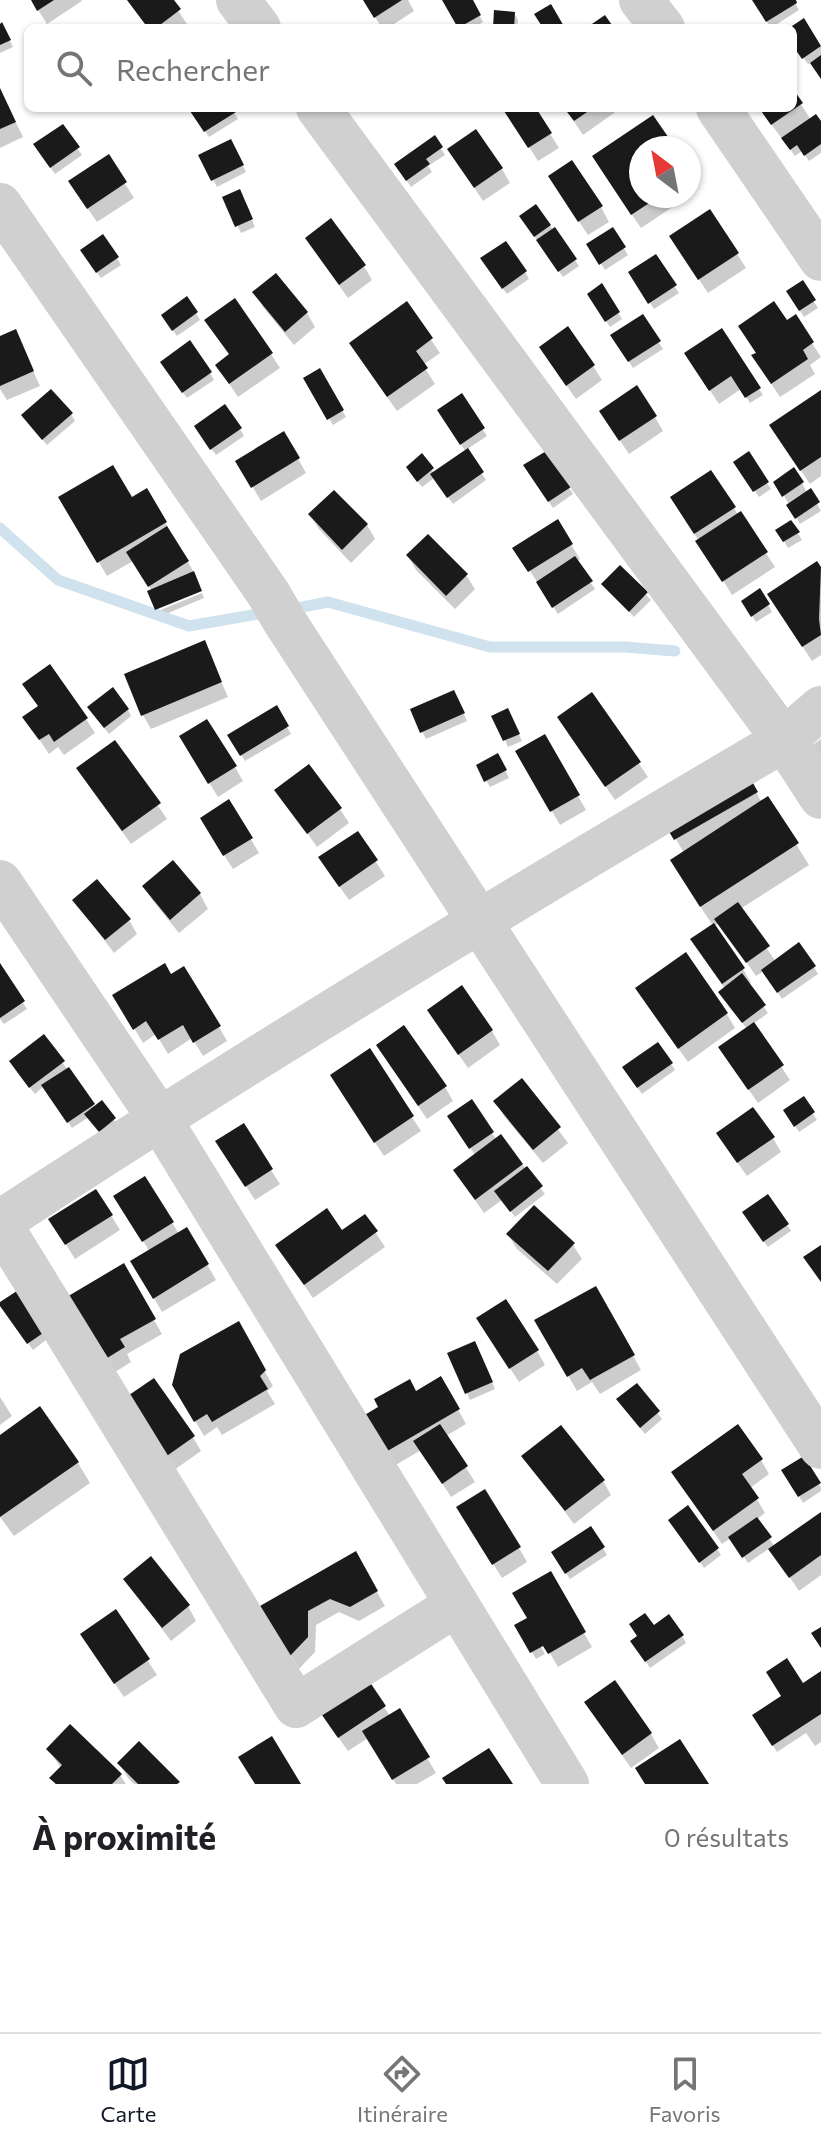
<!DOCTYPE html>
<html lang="fr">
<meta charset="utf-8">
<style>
:root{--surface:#fff;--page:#f2f2f2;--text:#202124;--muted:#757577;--line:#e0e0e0;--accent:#111827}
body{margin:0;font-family:Commissioner,sans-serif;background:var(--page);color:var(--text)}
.compass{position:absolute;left:629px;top:136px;width:72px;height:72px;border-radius:50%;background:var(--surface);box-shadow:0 2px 6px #0004;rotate:328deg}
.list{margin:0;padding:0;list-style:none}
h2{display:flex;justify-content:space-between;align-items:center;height:104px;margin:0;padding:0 32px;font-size:34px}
h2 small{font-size:26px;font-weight:400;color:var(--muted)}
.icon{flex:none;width:44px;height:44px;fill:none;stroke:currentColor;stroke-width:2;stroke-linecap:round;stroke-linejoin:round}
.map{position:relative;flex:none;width:821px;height:1784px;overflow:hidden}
.search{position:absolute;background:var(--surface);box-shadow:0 2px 6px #0004;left:24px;right:24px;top:24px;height:88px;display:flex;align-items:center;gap:20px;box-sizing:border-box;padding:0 28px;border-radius:12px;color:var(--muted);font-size:30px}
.sheet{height:248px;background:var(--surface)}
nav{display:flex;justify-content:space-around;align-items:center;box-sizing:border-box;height:112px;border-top:2px solid var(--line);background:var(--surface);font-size:22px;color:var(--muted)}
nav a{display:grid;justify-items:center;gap:4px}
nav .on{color:var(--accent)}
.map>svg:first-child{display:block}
.shadow{fill:#0003}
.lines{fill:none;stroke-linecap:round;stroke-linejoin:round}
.stream{stroke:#cfe2ee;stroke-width:11}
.building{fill:#1a1a1a}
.minor{stroke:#d0d0d0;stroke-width:44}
</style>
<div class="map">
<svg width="821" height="1784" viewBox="0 0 821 1784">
<rect width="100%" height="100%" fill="#fff"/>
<g class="shadow">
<polygon points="32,0 81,0 82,1 47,24"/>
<polygon points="127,0 171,0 187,24 182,28 148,28"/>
<polygon points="364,0 408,0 414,11 388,28 382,28"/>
<polygon points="444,0 471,0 483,22 474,28 460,28"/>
<polygon points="754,0 793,0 799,10 771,28"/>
<polygon points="514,13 518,20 517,28 495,28"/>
<polygon points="803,20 821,46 821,77 812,62 808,64 793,44 792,28"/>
<polygon points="2,25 13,47 0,53 0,26"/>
<polygon points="0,90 23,137 0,148"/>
<polygon points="793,92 811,120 821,125 821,153 809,161 802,151 795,156 759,108 793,108"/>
<polygon points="190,108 231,108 238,119 209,137"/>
<polygon points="504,108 534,108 559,148 538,161"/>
<polygon points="565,108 621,108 583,135"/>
<polygon points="652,118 672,148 641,148 641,196 684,196 686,198 641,228 602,171"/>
<polygon points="62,127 82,155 55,174 40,152"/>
<polygon points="434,138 445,155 428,166 432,172 411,187 400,171"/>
<polygon points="230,141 246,172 217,187 201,156"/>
<polygon points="449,150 502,169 510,183 483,201"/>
<polygon points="108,157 134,198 97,222 79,196"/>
<polygon points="559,191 601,207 609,222 588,235"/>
<polygon points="225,198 243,198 255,227 241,233"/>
<polygon points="536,206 579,266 563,277 525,223"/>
<polygon points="612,229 628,255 605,270 589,245"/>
<polygon points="680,251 737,254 746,268 708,293"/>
<polygon points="316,253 364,266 372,280 348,298"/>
<polygon points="86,257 117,258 121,265 101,278"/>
<polygon points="655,257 679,293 654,309 631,273"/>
<polygon points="486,266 525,272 529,279 507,294"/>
<polygon points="802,283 818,308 804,317 788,292"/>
<polygon points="601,286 622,319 610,327 589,294"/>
<polygon points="255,292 307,313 315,327 294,345 263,307"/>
<polygon points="407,304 440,353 423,365 435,384 397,411 360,358"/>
<polygon points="196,313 200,320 177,336 167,322"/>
<polygon points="642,317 663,349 633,368 613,336"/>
<polygon points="795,317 821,357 810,365 815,374 780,397 762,370 786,323"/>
<polygon points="721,331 763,395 750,403 741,389 719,404 695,368"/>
<polygon points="15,332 40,386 7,400 0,389 0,338"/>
<polygon points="215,334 271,354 280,368 238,397 226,379 230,356"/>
<polygon points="550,362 593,366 602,380 576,399"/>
<polygon points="166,369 210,373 214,380 187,398"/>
<polygon points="319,371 346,417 333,425 306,379"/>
<polygon points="821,393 821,476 810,484 780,440"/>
<polygon points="461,396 487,436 466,450 486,480 453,504 434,478 422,487 412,474 432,470 434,474 466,452 443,417"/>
<polygon points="71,414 75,421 47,445 27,422"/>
<polygon points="655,417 663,431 629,454 610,426"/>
<polygon points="240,429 244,436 216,455 200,434"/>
<polygon points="284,434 306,473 261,501 238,462"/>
<polygon points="547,453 573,494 553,508 526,466"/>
<polygon points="748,454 771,489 759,497 740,469"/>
<polygon points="802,483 807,493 810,491 821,511 800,524 779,487"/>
<polygon points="147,491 196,576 152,591 133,561 107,576 61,498 131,500"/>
<polygon points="734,508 738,515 740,513 775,567 732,595 681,512"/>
<polygon points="310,515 367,525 375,539 351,563 319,529"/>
<polygon points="557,522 580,559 576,561 595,589 558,614 515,548"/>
<polygon points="791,522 802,540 788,548 778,531"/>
<polygon points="408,556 466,575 475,589 455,609 416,570"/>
<polygon points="816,564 821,571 821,655 812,661 778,609"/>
<polygon points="620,568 651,600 634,617 604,584"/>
<polygon points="760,591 772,612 756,622 744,602"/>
<polygon points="202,593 204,598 161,616 158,611"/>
<polygon points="204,643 228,697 151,729 143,715"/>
<polygon points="25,685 86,719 95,733 64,755 58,747 49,754 25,718 39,707"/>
<polygon points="592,695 648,777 615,800 568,732"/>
<polygon points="457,699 467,721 426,739 412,710"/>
<polygon points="276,708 291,734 245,761 230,736"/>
<polygon points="128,710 131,716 109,734 93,714"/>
<polygon points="511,718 522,741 508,747 505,740"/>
<polygon points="544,737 586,810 560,825 518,752"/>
<polygon points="821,739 821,763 811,746"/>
<polygon points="115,743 167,819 131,844 87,783"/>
<polygon points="190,751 235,767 243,781 218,797"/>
<polygon points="498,755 509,778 490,787 478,766"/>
<polygon points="749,779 762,803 768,799 809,865 740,909 776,962 814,967 818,974 782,999 764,971 756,976 719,923 713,927 743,969 751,983 748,985 768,1013 753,1024 790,1080 758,1103 729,1062 747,1029 724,999 725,989 701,954 713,926 684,881 684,853 668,825"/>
<polygon points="277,790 340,809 349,823 317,847"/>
<polygon points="229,802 259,853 233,869 210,833"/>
<polygon points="358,834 385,876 349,900 329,872"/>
<polygon points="173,862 200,894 208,909 179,933 153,901 144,887"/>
<polygon points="74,900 129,920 137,934 114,953"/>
<polygon points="0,967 27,1009 4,1024 0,1019"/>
<polygon points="171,976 219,1027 227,1041 203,1056 192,1038 168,1054 156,1034 143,1043 115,996"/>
<polygon points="646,1003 727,1014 735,1028 688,1062"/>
<polygon points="438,1025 492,1031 500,1045 468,1068"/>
<polygon points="44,1037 95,1108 101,1103 114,1120 118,1126 104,1138 89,1117 72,1128 44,1086 35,1094 15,1069"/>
<polygon points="369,1051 421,1131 384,1156 340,1090"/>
<polygon points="386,1059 445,1087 453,1101 427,1119"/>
<polygon points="671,1064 675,1070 642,1094 628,1074"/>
<polygon points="522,1081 568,1143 543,1163 504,1116 496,1101"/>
<polygon points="803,1099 817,1120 799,1132 786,1111"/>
<polygon points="453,1123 492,1133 497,1140 501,1137 545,1194 515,1217 502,1200 484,1213 455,1171 476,1156"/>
<polygon points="773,1138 781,1152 747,1176 727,1148"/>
<polygon points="226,1155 271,1170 280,1184 255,1200"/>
<polygon points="145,1178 179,1234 187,1230 216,1280 162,1312 133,1262 150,1252 124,1211"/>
<polygon points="96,1191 120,1230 75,1259 51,1220"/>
<polygon points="365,1216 385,1247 313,1298 277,1246 341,1232"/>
<polygon points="748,1220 787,1225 791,1231 768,1247"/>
<polygon points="508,1235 573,1245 582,1259 557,1284 517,1249"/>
<polygon points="123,1266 162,1334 127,1354 131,1362 109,1376 63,1301"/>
<polygon points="595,1288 641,1370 600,1394 592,1382 577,1391 537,1321"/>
<polygon points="5,1311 51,1336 33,1350"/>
<polygon points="238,1324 273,1386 267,1391 275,1404 222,1435 217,1427 204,1436 174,1385"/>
<polygon points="487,1333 537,1351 545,1365 519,1382"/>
<polygon points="478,1350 495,1389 470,1400 467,1393"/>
<polygon points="441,1379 466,1424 446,1436 475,1482 451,1497 421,1450 394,1466 366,1416"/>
<polygon points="637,1386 662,1419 645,1434 623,1407"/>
<polygon points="0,1397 12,1416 0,1425"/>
<polygon points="116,1406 193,1437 201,1451 163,1478"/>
<polygon points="0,1437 78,1463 90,1483 14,1536 0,1517"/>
<polygon points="524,1457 603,1481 611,1495 574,1524"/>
<polygon points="804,1459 821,1487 821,1491 803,1503 784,1471"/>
<polygon points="761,1460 769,1474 750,1488 765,1513 756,1520 775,1547 821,1515 821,1575 799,1591 770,1548 748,1563 731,1538 722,1544 673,1473"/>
<polygon points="467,1522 519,1548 527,1562 502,1578"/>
<polygon points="675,1527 717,1549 721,1555 704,1568"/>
<polygon points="591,1529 607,1555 570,1579 553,1553"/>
<polygon points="355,1554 385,1606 359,1621 339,1612 316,1625 315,1652 299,1669 262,1607"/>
<polygon points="550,1574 592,1647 558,1667 515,1593"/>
<polygon points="125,1579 188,1606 196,1621 171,1641"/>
<polygon points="116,1612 157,1675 124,1697 91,1649"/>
<polygon points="526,1621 545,1654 536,1659 517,1626"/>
<polygon points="653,1628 682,1636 686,1643 650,1668 637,1648"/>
<polygon points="821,1674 821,1742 815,1746 806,1733 777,1752 754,1716"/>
<polygon points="586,1703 651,1734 659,1748 631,1768"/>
<polygon points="384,1707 390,1716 399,1711 436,1773 417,1784 396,1784 368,1738 348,1751 326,1720"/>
<polygon points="139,1744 179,1784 134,1784 128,1778 119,1763"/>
<polygon points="49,1750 120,1775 126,1784 55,1784 52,1778 61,1768"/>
</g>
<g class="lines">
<g class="stream">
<polyline points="0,528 58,580 189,626 270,612"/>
<polyline points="287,610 328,602 490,647 625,647 675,651"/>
</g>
</g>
<g class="building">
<polygon points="31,0 54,0 37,11"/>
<polygon points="127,0 174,0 181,9 156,28 148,28"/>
<polygon points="363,0 402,0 374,18"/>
<polygon points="442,0 473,0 481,15 458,28"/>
<polygon points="752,0 796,0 797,3 766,22"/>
<polygon points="551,4 565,28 543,28 534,14"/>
<polygon points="494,10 515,12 514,28 493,28"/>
<polygon points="605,15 614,28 586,28"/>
<polygon points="804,18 821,46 802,59 793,46 793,28 789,28"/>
<polygon points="2,22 11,40 0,45 0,24"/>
<polygon points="821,55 821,79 810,63"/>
<polygon points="0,88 16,122 0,129"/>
<polygon points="793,89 803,103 771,125 759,108 793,108"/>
<polygon points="188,108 233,108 236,112 204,132"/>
<polygon points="502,108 536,108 552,133 528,148"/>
<polygon points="564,108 593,108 574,121"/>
<polygon points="816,114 821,121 821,144 804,156 797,145 790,150 781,138"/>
<polygon points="653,115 673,144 667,148 641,148 641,196 660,196 631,215 592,156"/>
<polygon points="63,124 80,147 50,168 33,144"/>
<polygon points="476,129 503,168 474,188 447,149"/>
<polygon points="435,135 443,147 426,159 430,164 406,181 394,164"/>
<polygon points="231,139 244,165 211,181 198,155"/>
<polygon points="109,154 127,182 87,209 68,181"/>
<polygon points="572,160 603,206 578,222 548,176"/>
<polygon points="240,189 253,219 235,227 222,197"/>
<polygon points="536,204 551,225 534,237 519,216"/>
<polygon points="710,209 739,253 698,280 669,236"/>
<polygon points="331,218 366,265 339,285 305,238"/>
<polygon points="555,227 577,259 558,272 536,240"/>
<polygon points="613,227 626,247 599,265 586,244"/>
<polygon points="103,234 119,257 96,273 80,250"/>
<polygon points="506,241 527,271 502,289 480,258"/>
<polygon points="656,254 677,285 648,304 628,272"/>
<polygon points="276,273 308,312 285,332 252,292"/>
<polygon points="803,280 816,300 799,311 786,291"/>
<polygon points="602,283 620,312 605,322 587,294"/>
<polygon points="187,296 198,312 172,331 161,315"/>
<polygon points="235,298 273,353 229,384 215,365 229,354 204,320"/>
<polygon points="407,301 433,338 416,351 428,368 387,397 349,343"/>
<polygon points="774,301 787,320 796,314 814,342 803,350 808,359 771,384 751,355 756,353 738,326"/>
<polygon points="643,314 661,341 628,362 610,335"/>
<polygon points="568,326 595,365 566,386 539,347"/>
<polygon points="722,328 761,388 745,398 731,376 709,391 684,353"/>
<polygon points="16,329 34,371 0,386 0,336"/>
<polygon points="190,340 212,372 182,393 160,362"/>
<polygon points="320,368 344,410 327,420 303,378"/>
<polygon points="637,385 657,416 619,441 599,411"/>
<polygon points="51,389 73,413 42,440 21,415"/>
<polygon points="821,390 821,457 800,471 769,425"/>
<polygon points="462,393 485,428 460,445 437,410"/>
<polygon points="225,404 242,428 210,450 194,426"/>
<polygon points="284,431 300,458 251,488 235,461"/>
<polygon points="468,448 484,472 447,498 430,474"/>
<polygon points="548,450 571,487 548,502 523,465"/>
<polygon points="749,451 769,482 753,492 733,462"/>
<polygon points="422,453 434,468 417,482 406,467"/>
<polygon points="113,465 132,497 147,488 167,522 97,563 58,497"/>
<polygon points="794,467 804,482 782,497 773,482"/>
<polygon points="711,470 736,507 694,534 670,497"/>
<polygon points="811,488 820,502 795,519 786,505"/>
<polygon points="334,490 368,524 342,550 308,514"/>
<polygon points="741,511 768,552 722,582 695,541"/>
<polygon points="558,519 573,544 528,572 512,548"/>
<polygon points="791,520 800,532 783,542 775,530"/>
<polygon points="167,526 189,561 148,587 126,552"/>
<polygon points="428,534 468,574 446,596 406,555"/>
<polygon points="575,556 593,581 552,608 536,582"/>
<polygon points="817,561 821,567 819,619 821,635 802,647 767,594"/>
<polygon points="620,565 648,592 629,612 601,584"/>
<polygon points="194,571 202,591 155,610 147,591"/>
<polygon points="760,588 770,604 751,617 741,601"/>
<polygon points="205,640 222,682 141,716 124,674"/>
<polygon points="50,664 88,718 54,742 49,734 39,740 22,717 38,706 22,684"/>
<polygon points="113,687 129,709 104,728 87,707"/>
<polygon points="454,690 465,713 420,733 410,709"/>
<polygon points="592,692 641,762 605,787 557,717"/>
<polygon points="277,705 289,726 240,756 227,735"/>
<polygon points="508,708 520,734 503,741 491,716"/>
<polygon points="207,719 237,766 208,784 179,736"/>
<polygon points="545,734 580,795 550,812 515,751"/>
<polygon points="115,740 161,803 122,831 76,768"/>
<polygon points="498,753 507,770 484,782 476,765"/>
<polygon points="309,764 342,808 307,834 274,790"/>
<polygon points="749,776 758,792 674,840 665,825"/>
<polygon points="768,796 799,843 700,907 670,860"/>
<polygon points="229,799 253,838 223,856 200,818"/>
<polygon points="358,831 378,860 339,887 318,857"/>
<polygon points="173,860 201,893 170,920 142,886"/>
<polygon points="97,879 131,919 105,940 72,900"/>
<polygon points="738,902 770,946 746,963 714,919"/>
<polygon points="714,923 745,968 722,984 690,939"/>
<polygon points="799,942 816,966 777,993 761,970"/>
<polygon points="686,952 728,1013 678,1049 635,988"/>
<polygon points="0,963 25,1001 0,1018"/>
<polygon points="165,963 171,974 184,966 221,1026 193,1043 183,1025 158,1040 146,1021 133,1030 112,995"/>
<polygon points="742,973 766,1005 742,1023 718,992"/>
<polygon points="462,985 493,1030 458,1055 427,1010"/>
<polygon points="754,1022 784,1065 748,1090 718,1047"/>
<polygon points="404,1025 447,1086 418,1106 376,1045"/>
<polygon points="44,1034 65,1061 29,1088 9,1061"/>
<polygon points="658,1042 673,1063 637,1088 622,1067"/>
<polygon points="370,1048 414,1116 374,1143 330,1075"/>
<polygon points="69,1067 95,1104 67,1123 41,1085"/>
<polygon points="522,1078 561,1127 533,1150 493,1101"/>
<polygon points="804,1096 815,1112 794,1127 783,1110"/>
<polygon points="472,1099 494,1132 469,1149 447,1116"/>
<polygon points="102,1100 116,1118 99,1132 84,1114"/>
<polygon points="753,1107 775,1137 737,1163 716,1133"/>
<polygon points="244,1123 273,1169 245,1187 215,1141"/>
<polygon points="501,1134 523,1164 475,1200 453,1170"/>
<polygon points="527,1166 543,1186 510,1212 494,1191"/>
<polygon points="145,1176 174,1222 142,1242 113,1196"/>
<polygon points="96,1189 113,1215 65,1245 48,1219"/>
<polygon points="768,1194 789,1224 763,1242 742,1212"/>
<polygon points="534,1205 575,1243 548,1271 506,1234"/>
<polygon points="327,1208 342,1230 365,1214 378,1231 304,1285 275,1245"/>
<polygon points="187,1227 209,1264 153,1299 130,1261"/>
<polygon points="821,1245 821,1282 803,1257"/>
<polygon points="124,1263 156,1319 120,1339 125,1347 99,1363 60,1301"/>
<polygon points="596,1286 635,1355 590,1380 582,1368 567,1377 534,1320"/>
<polygon points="20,1289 49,1329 27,1344 0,1306 0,1302"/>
<polygon points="506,1299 539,1350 509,1369 476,1318"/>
<polygon points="239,1321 266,1370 260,1376 268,1389 212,1422 207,1414 194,1422 172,1385 180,1354"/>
<polygon points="475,1341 493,1382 465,1394 447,1353"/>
<polygon points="441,1376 460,1409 384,1453 363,1416 378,1407 374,1399 410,1379 416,1391"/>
<polygon points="154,1378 195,1436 154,1465 113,1406"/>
<polygon points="637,1383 660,1411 640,1428 616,1399"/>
<polygon points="40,1406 79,1462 0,1517 0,1435"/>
<polygon points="440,1424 468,1466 442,1484 413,1441"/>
<polygon points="738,1424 763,1459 742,1474 759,1498 713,1531 671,1472"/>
<polygon points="561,1425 605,1480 565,1511 521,1456"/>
<polygon points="804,1456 821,1483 798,1497 781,1470"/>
<polygon points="485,1489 521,1547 492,1565 456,1507"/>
<polygon points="688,1505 719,1548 699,1563 668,1520"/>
<polygon points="821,1512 821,1555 789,1578 768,1549"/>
<polygon points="757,1517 772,1537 742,1558 728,1537"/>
<polygon points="591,1526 605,1547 565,1574 551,1552"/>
<polygon points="356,1551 378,1591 350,1607 330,1599 308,1611 308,1637 289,1657 260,1606"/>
<polygon points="151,1556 190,1605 162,1628 123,1579"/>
<polygon points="551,1571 586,1632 548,1654 543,1646 530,1653 514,1625 527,1618 512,1593"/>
<polygon points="116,1609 150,1659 114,1684 80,1634"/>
<polygon points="645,1613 654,1625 669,1614 684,1635 645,1662 630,1641 637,1636 629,1624"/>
<polygon points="821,1627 821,1648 811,1633"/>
<polygon points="787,1658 803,1683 821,1671 821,1714 772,1746 752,1715 781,1696 766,1672"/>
<polygon points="363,1672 386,1706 338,1738 315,1705"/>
<polygon points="615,1680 652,1733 622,1755 584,1702"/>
<polygon points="400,1708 430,1757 392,1780 362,1731"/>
<polygon points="70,1724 122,1774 112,1784 56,1784 49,1778 62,1765 46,1749"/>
<polygon points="272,1736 301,1784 255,1784 238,1757"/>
<polygon points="680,1739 709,1784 645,1784 635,1768"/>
<polygon points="139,1741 180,1782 177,1784 138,1784 117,1763"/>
<polygon points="489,1748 513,1784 446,1784 442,1778"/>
</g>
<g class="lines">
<g class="minor">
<polyline points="238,0 259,28"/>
<polyline points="641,0 663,28"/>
<polyline points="318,108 784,740 821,797"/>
<polyline points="718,108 821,259"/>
<polyline points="0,205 268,593 285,622 821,1447"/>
<polyline points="0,882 159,1118 567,1784"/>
<path d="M0,1222C257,1054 519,896 784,740L821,708"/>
<polyline points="0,1224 296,1706 456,1605"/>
</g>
</g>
</svg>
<svg class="compass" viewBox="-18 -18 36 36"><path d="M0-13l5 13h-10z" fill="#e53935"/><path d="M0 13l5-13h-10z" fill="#757577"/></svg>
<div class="search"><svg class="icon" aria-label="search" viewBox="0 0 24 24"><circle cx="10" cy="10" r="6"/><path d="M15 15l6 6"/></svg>Rechercher</div>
</div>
<section class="sheet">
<h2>À proximité<small>0 résultats</small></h2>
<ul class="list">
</ul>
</section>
<nav>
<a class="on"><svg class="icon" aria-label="map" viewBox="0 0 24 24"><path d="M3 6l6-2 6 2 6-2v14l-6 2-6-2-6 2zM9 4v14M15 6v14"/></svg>Carte</a>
<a><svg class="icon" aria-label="directions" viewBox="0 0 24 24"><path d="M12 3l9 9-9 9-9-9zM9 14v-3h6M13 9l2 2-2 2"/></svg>Itinéraire</a>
<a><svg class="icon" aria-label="saved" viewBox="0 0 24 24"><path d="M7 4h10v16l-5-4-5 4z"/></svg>Favoris</a>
</nav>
